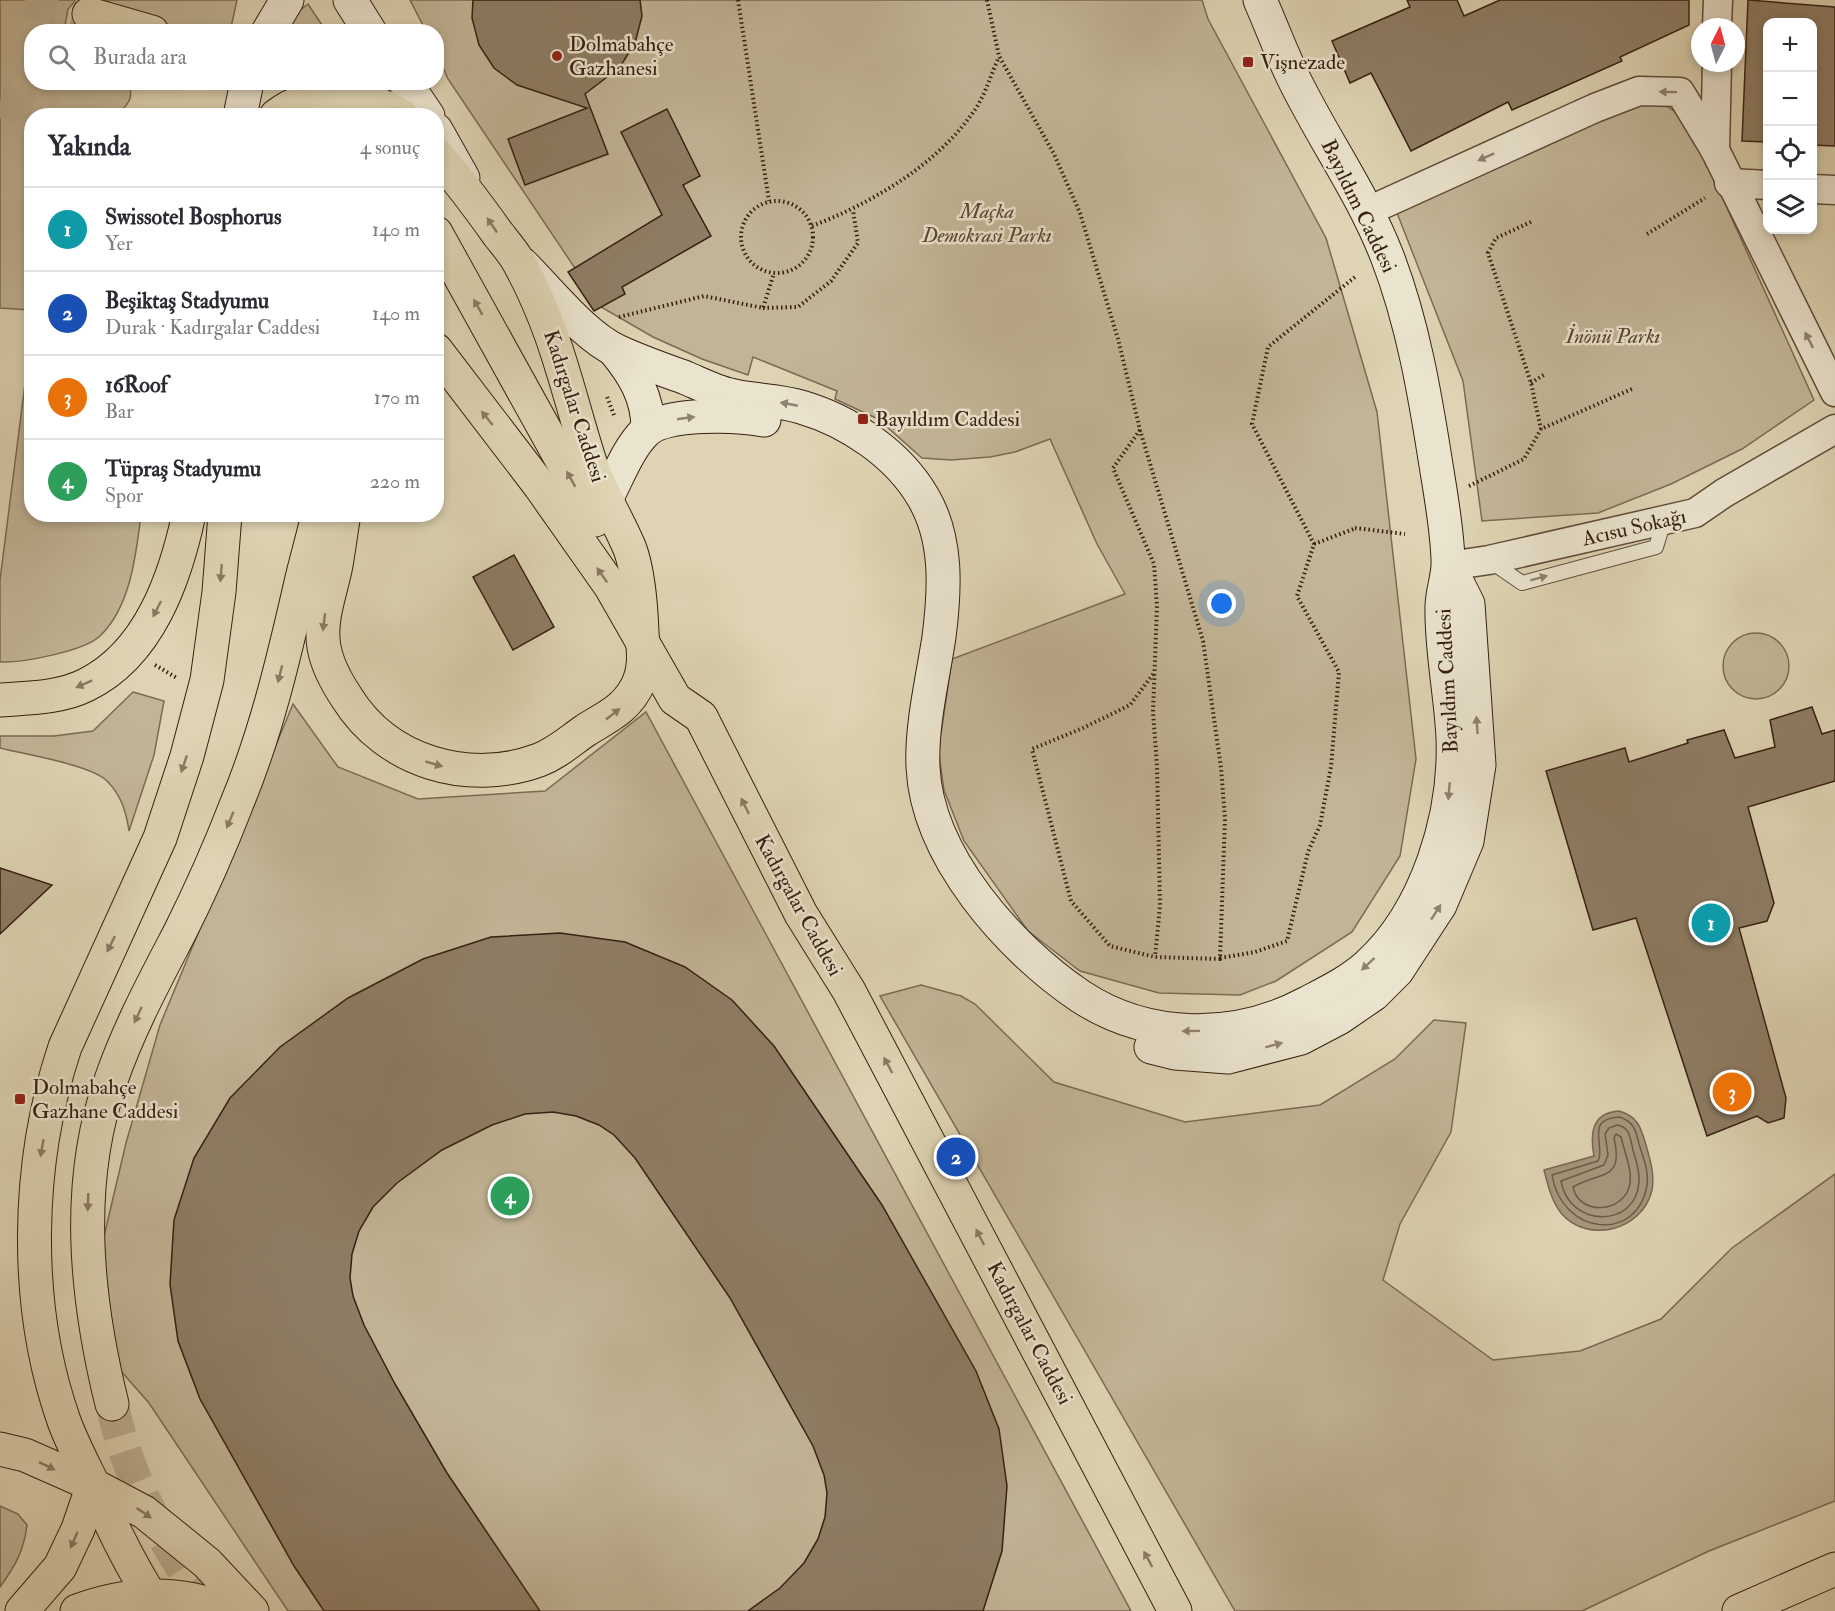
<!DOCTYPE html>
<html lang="tr">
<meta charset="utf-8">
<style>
:root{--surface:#fff;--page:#f7f7f7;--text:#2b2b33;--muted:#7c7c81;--line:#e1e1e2;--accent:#8f2418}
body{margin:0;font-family:"IM FELL Double Pica",serif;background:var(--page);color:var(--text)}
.controls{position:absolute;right:18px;top:18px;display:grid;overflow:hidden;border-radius:12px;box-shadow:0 3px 9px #0003}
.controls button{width:54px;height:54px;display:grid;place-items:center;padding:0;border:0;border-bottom:2px solid var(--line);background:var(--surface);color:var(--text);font:30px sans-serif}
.compass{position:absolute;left:1691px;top:18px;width:54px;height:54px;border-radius:50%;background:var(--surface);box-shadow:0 3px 9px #0003;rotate:6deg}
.you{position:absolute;left:1222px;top:604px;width:21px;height:21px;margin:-15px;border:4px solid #fff;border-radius:50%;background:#1a73e8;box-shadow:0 0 0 9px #1a73e833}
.badge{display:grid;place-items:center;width:39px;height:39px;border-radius:50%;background:var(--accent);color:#fff;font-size:20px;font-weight:700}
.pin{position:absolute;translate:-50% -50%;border:3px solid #fff;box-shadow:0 2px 6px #0006}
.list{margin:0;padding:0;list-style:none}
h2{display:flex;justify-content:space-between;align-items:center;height:78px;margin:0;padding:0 24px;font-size:26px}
h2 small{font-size:20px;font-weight:400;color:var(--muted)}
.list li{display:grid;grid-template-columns:39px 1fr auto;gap:18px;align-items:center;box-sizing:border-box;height:84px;padding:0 24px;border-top:2px solid var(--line)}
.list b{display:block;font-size:22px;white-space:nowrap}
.list p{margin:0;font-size:20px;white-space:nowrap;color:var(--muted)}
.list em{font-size:20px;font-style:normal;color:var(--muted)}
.icon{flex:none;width:33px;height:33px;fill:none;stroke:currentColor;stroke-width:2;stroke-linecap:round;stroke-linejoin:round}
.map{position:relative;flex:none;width:1835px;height:1611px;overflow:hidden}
.search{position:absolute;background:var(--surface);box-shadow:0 3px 9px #0003;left:24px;top:24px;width:420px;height:66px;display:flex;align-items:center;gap:15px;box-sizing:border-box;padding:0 21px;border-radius:24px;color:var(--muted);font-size:22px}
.panel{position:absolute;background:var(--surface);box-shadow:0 3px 9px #0003;left:24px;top:108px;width:420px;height:414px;border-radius:24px}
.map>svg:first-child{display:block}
.green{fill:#c2b597;stroke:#7c6a54;stroke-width:1.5}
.water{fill:#a5967c;stroke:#796651;stroke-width:1.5}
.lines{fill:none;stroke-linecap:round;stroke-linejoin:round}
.shore{stroke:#6e5a46;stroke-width:1.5}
.building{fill:#8e7d65;stroke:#371f11;stroke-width:1.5}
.primary-tunnel{stroke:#bdb093;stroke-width:33;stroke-dasharray:33 16;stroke-linecap:butt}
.service-casing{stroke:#614c3a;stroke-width:16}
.minor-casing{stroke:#614c3a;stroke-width:31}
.secondary-casing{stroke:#371f11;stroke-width:35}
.primary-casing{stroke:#371f11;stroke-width:35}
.path{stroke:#371f11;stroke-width:4;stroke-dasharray:1.5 3;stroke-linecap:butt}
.service{stroke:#eae3ce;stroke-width:14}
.minor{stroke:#eae3ce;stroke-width:28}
.secondary{stroke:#eae3ce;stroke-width:33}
.primary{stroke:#ded4b3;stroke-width:33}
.secondary-bridge-casing{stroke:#371f11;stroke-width:35;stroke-linecap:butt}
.secondary-bridge{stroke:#eae3ce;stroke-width:33}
.oneway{fill:#908170}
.oneway2{fill:#8a7a62}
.poi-dot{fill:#8f2418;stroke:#eae3ce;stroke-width:2}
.labels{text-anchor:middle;stroke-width:5;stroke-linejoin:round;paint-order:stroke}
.poi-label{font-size:21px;fill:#371f11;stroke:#eae3ce;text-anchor:start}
.street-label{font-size:21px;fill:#371f11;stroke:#eae3ce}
.park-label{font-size:21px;font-style:italic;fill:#5a4432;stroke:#eae3ce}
</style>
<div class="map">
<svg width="1835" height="1611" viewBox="0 0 1835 1611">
<rect width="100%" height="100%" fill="#ded4b3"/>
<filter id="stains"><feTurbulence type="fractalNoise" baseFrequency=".00333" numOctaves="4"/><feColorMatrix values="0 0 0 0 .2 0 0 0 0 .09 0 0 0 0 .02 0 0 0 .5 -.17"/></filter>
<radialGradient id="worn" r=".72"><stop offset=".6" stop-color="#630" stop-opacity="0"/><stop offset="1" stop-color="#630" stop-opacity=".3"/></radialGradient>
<g class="green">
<path d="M0,0H76L68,9L64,31L32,32V82H128C131,89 132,95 129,101C119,121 97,110 80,109L69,115L32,116L31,310L0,308Z"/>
<polygon points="88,0 237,0 230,32 172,31 147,18"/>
<polygon points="410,0 1202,0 1208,19 1326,238 1377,412 1416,759 1400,856 1352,932 1276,981 1240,995 1159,993 1080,971 1028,931 964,841 944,790 937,741 941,734 952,659 1125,594 1097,544 1050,439 1015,452 990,457 951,460 922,458 878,419 835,399 837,391 753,357 748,375 702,359 653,337 601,307 448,79 437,54 436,32 426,31"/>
<polygon points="308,4 326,31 282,32 294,15"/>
<polygon points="1653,97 1682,116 1699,146 1814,400 1742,449 1671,484 1598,513 1482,521 1463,381 1397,213"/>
<path d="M31,337L32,514L141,515C136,554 131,605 101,635C86,651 22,663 0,662V580Z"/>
<circle cx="1756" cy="666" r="33"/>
<path d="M133,692L164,701L154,755L129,831C126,811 121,795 107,781C92,765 23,754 0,748V736H54L93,731Z"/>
<polygon points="293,704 338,767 418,799 545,791 646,712 1131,1611 288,1611 149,1403 119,1369 101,1249 126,1143 160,1025"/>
<polygon points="921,985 961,996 975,1004 1054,1082 1185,1122 1320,1105 1395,1059 1434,1020 1466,1023 1451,1132 1400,1224 1383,1280 1493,1360 1580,1351 1661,1319 1732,1248 1835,1174 1835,1501 1709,1551 1582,1611 1235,1611 880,996"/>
<path d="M0,1506L18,1514L27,1525C24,1551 15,1566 0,1587Z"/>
</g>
<path class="water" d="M1619,1111C1638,1116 1641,1128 1646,1145C1650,1160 1655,1174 1652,1190C1643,1230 1588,1245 1561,1213C1551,1200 1548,1185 1544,1170L1594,1156C1590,1134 1591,1113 1619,1111Z"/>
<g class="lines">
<g class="shore">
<path d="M1619,1117C1634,1121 1636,1131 1639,1144C1643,1157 1649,1171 1647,1185C1638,1243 1562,1236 1552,1175L1598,1161C1606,1146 1584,1119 1619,1117Z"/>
<path d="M1617,1125C1630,1127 1630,1138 1633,1150C1636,1160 1640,1171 1639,1182C1636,1229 1569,1228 1561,1181L1604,1165L1608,1155L1605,1134L1609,1128Z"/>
<path d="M1616,1134L1621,1137C1624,1151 1632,1168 1630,1183C1626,1213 1579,1217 1573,1187C1600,1171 1624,1182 1614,1138Z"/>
</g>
</g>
<g class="building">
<polygon points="473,0 640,0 642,16 635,43 620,67 585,94 608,154 525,185 508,139 587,108 517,85 494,68 479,45 472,18"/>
<polygon points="1407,0 1457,0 1464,16 1500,0 1689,0 1689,25 1620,57 1622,61 1512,110 1508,102 1411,151 1371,73 1350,83 1332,41 1410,7"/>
<polygon points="1748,0 1835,7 1835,146 1812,145 1812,22 1767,22 1767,142 1742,141"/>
<polygon points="667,109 700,176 683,185 711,236 622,287 625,294 594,311 568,272 662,215 621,132"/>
<polygon points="514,555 554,627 513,650 473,577"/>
<polygon points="1812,707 1822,734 1835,730 1835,781 1748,807 1774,903 1767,921 1739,928 1786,1098 1784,1118 1768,1123 1757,1116 1707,1136 1636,918 1593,930 1546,771 1625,748 1629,762 1688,743 1687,740 1724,730 1735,758 1775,747 1770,720"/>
<polygon points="0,868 52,885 0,934"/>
<polygon points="560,933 625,942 685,967 732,1000 774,1046 882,1205 976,1371 999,1429 1007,1486 1002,1551 983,1611 748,1611 780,1588 804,1563 818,1539 825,1517 827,1493 824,1475 813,1446 730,1298 635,1158 614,1135 599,1125 576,1116 553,1112 525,1114 492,1125 442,1150 397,1183 373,1207 359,1231 352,1254 350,1278 353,1296 364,1325 395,1384 447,1473 540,1611 324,1611 294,1566 200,1399 178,1341 170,1284 174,1220 194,1158 230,1098 280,1047 348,998 423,959 491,937"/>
</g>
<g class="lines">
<g class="primary-tunnel">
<polyline points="25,0 89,14"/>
<polyline points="0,101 55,116"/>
<path d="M112,1404C128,1481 166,1547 211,1611"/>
</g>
<defs>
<polyline id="service" points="1490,561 1522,583 1656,547 1664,521"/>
<g id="minor">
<polyline points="1717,27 1718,0"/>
<polyline points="1715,150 1717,63"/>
<polyline points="1729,183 1768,185"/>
<polyline points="1812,189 1835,190"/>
<polyline points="1366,212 1595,108 1639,91 1680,92 1715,150 1835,392"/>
<polyline points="1449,566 1489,560 1695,513 1724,493 1835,429"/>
</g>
<g id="secondary">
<polyline points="350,0 370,32"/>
<polyline points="268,32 287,0"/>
<polyline points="405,82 428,116"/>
<polyline points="436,130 463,178"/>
<path d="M522,264C550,292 584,336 619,352C641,362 664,370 686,378C700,384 716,392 730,395C754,401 778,400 801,407C849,421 898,454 923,497C948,539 945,590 939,637C933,677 921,726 923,767C927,856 1009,948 1080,996C1148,1041 1236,1041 1307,1003C1328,992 1349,982 1367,966C1427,912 1456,816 1453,738C1451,694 1441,650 1442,607C1442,591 1449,576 1448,560C1447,528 1441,496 1436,465C1425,395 1413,323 1387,256C1363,194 1322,137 1293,77C1281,52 1271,25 1260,0"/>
<path d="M614,350C634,374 648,397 648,429"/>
<path d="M606,499C618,477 628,448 646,431C665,412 738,415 764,420"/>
<polyline points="1151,1047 1175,1053 1228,1057 1301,1038 1339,1018 1374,994 1397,971 1440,905 1467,841 1479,765 1468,604 1449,566"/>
</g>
<g id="primary">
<polyline points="89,14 152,32"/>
<path d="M276,116C314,87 363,92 402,116"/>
<polyline points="436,233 595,520"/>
<polyline points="436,350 540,486 611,587 675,699 701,717 801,914 849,991 1175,1611"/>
<path d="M344,514C341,531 339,548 336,565C331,592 319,619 324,647C327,665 337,683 347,698C387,762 468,786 539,760C557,753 570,741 586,730C608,716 628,708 639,682C646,666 643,649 642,632C641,606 639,574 630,549C618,520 600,492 590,462C567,390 556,329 518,261C513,252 505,243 498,234C478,206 459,180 436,154"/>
<path d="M0,700C28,698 60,698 86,685C149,654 175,579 189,514"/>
<path d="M112,1404C86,1299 74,1184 111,1080C129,1028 155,980 180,932C201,890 220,847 237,803C266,733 283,661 300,587C305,563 313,539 318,514"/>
<polyline points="0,1449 25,1455 93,1485 144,1512 207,1563 252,1611"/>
<polyline points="22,1611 60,1567 78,1529 93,1485"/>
<path d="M77,1611C128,1592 179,1590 229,1611"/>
<path d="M160,1611C135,1574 116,1536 98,1495C87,1471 73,1446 64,1421C23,1305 26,1163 65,1047L160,838L187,756L207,680L219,592L225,514"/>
<polyline points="1739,1611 1835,1569"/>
</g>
</defs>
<use href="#service" class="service-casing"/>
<use href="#minor" class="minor-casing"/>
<use href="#secondary" class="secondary-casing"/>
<use href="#primary" class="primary-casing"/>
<g class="path">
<polyline points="738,0 769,201"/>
<polyline points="987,0 999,56 1054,154 1080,213 1118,339 1140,430 1203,641 1221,768 1225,818 1220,959 1155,957 1110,946 1071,901 1032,749 1083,728 1130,705 1154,673"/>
<circle cx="777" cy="237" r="36"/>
<polyline points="1531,222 1496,238 1488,253 1531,383 1541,429"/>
<path d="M812,226C872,203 937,165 974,111C985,96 991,74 999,57"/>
<polyline points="1647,234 1705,198"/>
<polyline points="763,308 798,307 831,281 858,243 853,210"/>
<polyline points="619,317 704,296 763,308 774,273"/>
<polyline points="1531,383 1545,374"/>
<polyline points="607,397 614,415"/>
<polyline points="1140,430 1113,468 1154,564 1157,606 1153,712 1157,766 1160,906 1155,957"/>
<polyline points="1469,486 1524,459 1541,429 1634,388"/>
<polyline points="1355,528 1405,534"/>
<polyline points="1314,544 1356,528"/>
<polyline points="155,665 177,678"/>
<polyline points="1220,958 1255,952 1287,941 1308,852 1320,825 1331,767 1339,672 1297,596 1314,544 1252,424 1268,347 1355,277"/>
</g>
<use href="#service" class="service"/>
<use href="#minor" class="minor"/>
<use href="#secondary" class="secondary"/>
<use href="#primary" class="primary"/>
<defs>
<polyline id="secondary-bridge" points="240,116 247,82"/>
</defs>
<use href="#secondary-bridge" class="secondary-bridge-casing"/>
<use href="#secondary-bridge" class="secondary-bridge"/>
</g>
<defs><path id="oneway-solid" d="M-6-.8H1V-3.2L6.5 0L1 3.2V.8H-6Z" transform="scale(1.5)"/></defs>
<g class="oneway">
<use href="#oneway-solid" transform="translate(1668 92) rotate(-179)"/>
<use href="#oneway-solid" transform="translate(1486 157) rotate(156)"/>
<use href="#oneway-solid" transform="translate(1809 340) rotate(-117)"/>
<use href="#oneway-solid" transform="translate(789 404) rotate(-169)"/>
<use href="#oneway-solid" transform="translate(686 418) rotate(-8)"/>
<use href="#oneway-solid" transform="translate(1539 578) rotate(-15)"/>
<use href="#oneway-solid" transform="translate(1477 725) rotate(-94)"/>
<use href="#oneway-solid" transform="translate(1449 791) rotate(95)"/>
<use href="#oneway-solid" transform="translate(1436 912) rotate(-57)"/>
<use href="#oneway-solid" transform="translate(1368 964) rotate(137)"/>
<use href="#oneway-solid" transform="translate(1191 1031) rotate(179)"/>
<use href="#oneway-solid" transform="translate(1274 1045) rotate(-15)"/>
</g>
<g class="oneway2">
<use href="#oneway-solid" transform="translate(492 225) rotate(-124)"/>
<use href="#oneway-solid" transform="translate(478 307) rotate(-119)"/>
<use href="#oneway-solid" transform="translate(487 418) rotate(-129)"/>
<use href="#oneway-solid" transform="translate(571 479) rotate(-119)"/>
<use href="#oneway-solid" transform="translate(221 573) rotate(95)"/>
<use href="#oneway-solid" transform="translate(602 575) rotate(-125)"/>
<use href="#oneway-solid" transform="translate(157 609) rotate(117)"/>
<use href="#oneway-solid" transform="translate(324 622) rotate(97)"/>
<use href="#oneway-solid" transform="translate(280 674) rotate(104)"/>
<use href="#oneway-solid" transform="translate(84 684) rotate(156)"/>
<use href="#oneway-solid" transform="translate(613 714) rotate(-38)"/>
<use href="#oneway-solid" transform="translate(184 764) rotate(109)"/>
<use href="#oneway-solid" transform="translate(434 764) rotate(16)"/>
<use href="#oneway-solid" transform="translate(745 806) rotate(-116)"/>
<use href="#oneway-solid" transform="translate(230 820) rotate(113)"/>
<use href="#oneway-solid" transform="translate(111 944) rotate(116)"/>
<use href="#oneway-solid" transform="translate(138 1015) rotate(115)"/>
<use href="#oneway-solid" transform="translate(888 1065) rotate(-118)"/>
<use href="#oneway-solid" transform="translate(42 1148) rotate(100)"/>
<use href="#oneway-solid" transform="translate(88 1202) rotate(92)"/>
<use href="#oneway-solid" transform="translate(980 1237) rotate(-117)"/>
<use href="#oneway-solid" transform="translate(47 1466) rotate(26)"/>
<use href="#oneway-solid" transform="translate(144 1513) rotate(34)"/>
<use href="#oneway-solid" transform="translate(74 1540) rotate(114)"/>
<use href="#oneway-solid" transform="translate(1148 1559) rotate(-118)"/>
</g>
<g class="poi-dot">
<circle cx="557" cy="56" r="6"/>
<rect x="1242" y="56" width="12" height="12" rx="3"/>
<rect x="857" y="413" width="12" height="12" rx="3"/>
<rect x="14" y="1093" width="12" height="12" rx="3"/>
</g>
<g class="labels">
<g class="poi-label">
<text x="569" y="51">Dolmabahçe<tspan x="569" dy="24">Gazhanesi</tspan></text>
<text x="1260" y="69">Vişnezade</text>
<text x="875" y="426">Bayıldım Caddesi</text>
<text x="32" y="1094">Dolmabahçe<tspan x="32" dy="24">Gazhane Caddesi</tspan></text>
</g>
<g class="street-label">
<text transform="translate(1359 206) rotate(64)" y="7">Bayıldım Caddesi</text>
<text transform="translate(575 406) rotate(72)" y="7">Kadırgalar Caddesi</text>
<text transform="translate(1634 527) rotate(-13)" y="7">Acısu Sokağı</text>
<text transform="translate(1447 681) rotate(-93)" y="7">Bayıldım Caddesi</text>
<text transform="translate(799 905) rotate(61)" y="7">Kadırgalar Caddesi</text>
<text transform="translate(1030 1333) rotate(62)" y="7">Kadırgalar Caddesi</text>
</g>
<g class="park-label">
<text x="987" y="218">Maçka<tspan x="987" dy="24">Demokrasi Parkı</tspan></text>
<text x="1613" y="343">İnönü Parkı</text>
</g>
</g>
<rect width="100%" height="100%" filter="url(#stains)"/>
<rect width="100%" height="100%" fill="url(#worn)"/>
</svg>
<div class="controls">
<button>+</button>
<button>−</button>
<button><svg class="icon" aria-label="locate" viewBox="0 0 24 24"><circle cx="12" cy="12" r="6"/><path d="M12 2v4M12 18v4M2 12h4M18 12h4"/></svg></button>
<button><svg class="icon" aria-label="layers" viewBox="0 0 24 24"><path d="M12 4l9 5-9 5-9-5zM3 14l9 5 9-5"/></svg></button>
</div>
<svg class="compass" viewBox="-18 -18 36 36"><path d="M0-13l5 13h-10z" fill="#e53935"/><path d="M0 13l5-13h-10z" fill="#7c7c81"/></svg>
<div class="you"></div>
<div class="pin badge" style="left:1711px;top:923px;background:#0f9aa8">1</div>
<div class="pin badge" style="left:956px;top:1157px;background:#1a4fb4">2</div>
<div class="pin badge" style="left:1732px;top:1092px;background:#e8710a">3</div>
<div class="pin badge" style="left:510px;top:1196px;background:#2e9e5b">4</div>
<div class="search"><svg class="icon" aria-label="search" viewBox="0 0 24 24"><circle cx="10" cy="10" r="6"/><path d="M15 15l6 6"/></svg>Burada ara</div>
<section class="panel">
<h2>Yakında<small>4 sonuç</small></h2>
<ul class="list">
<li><span class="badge" style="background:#0f9aa8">1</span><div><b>Swissotel Bosphorus</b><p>Yer</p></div><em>140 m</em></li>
<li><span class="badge" style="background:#1a4fb4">2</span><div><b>Beşiktaş Stadyumu</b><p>Durak · Kadırgalar Caddesi</p></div><em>140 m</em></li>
<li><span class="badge" style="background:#e8710a">3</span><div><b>16Roof</b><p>Bar</p></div><em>170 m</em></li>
<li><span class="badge" style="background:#2e9e5b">4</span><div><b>Tüpraş Stadyumu</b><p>Spor</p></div><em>220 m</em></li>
</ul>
</section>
</div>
